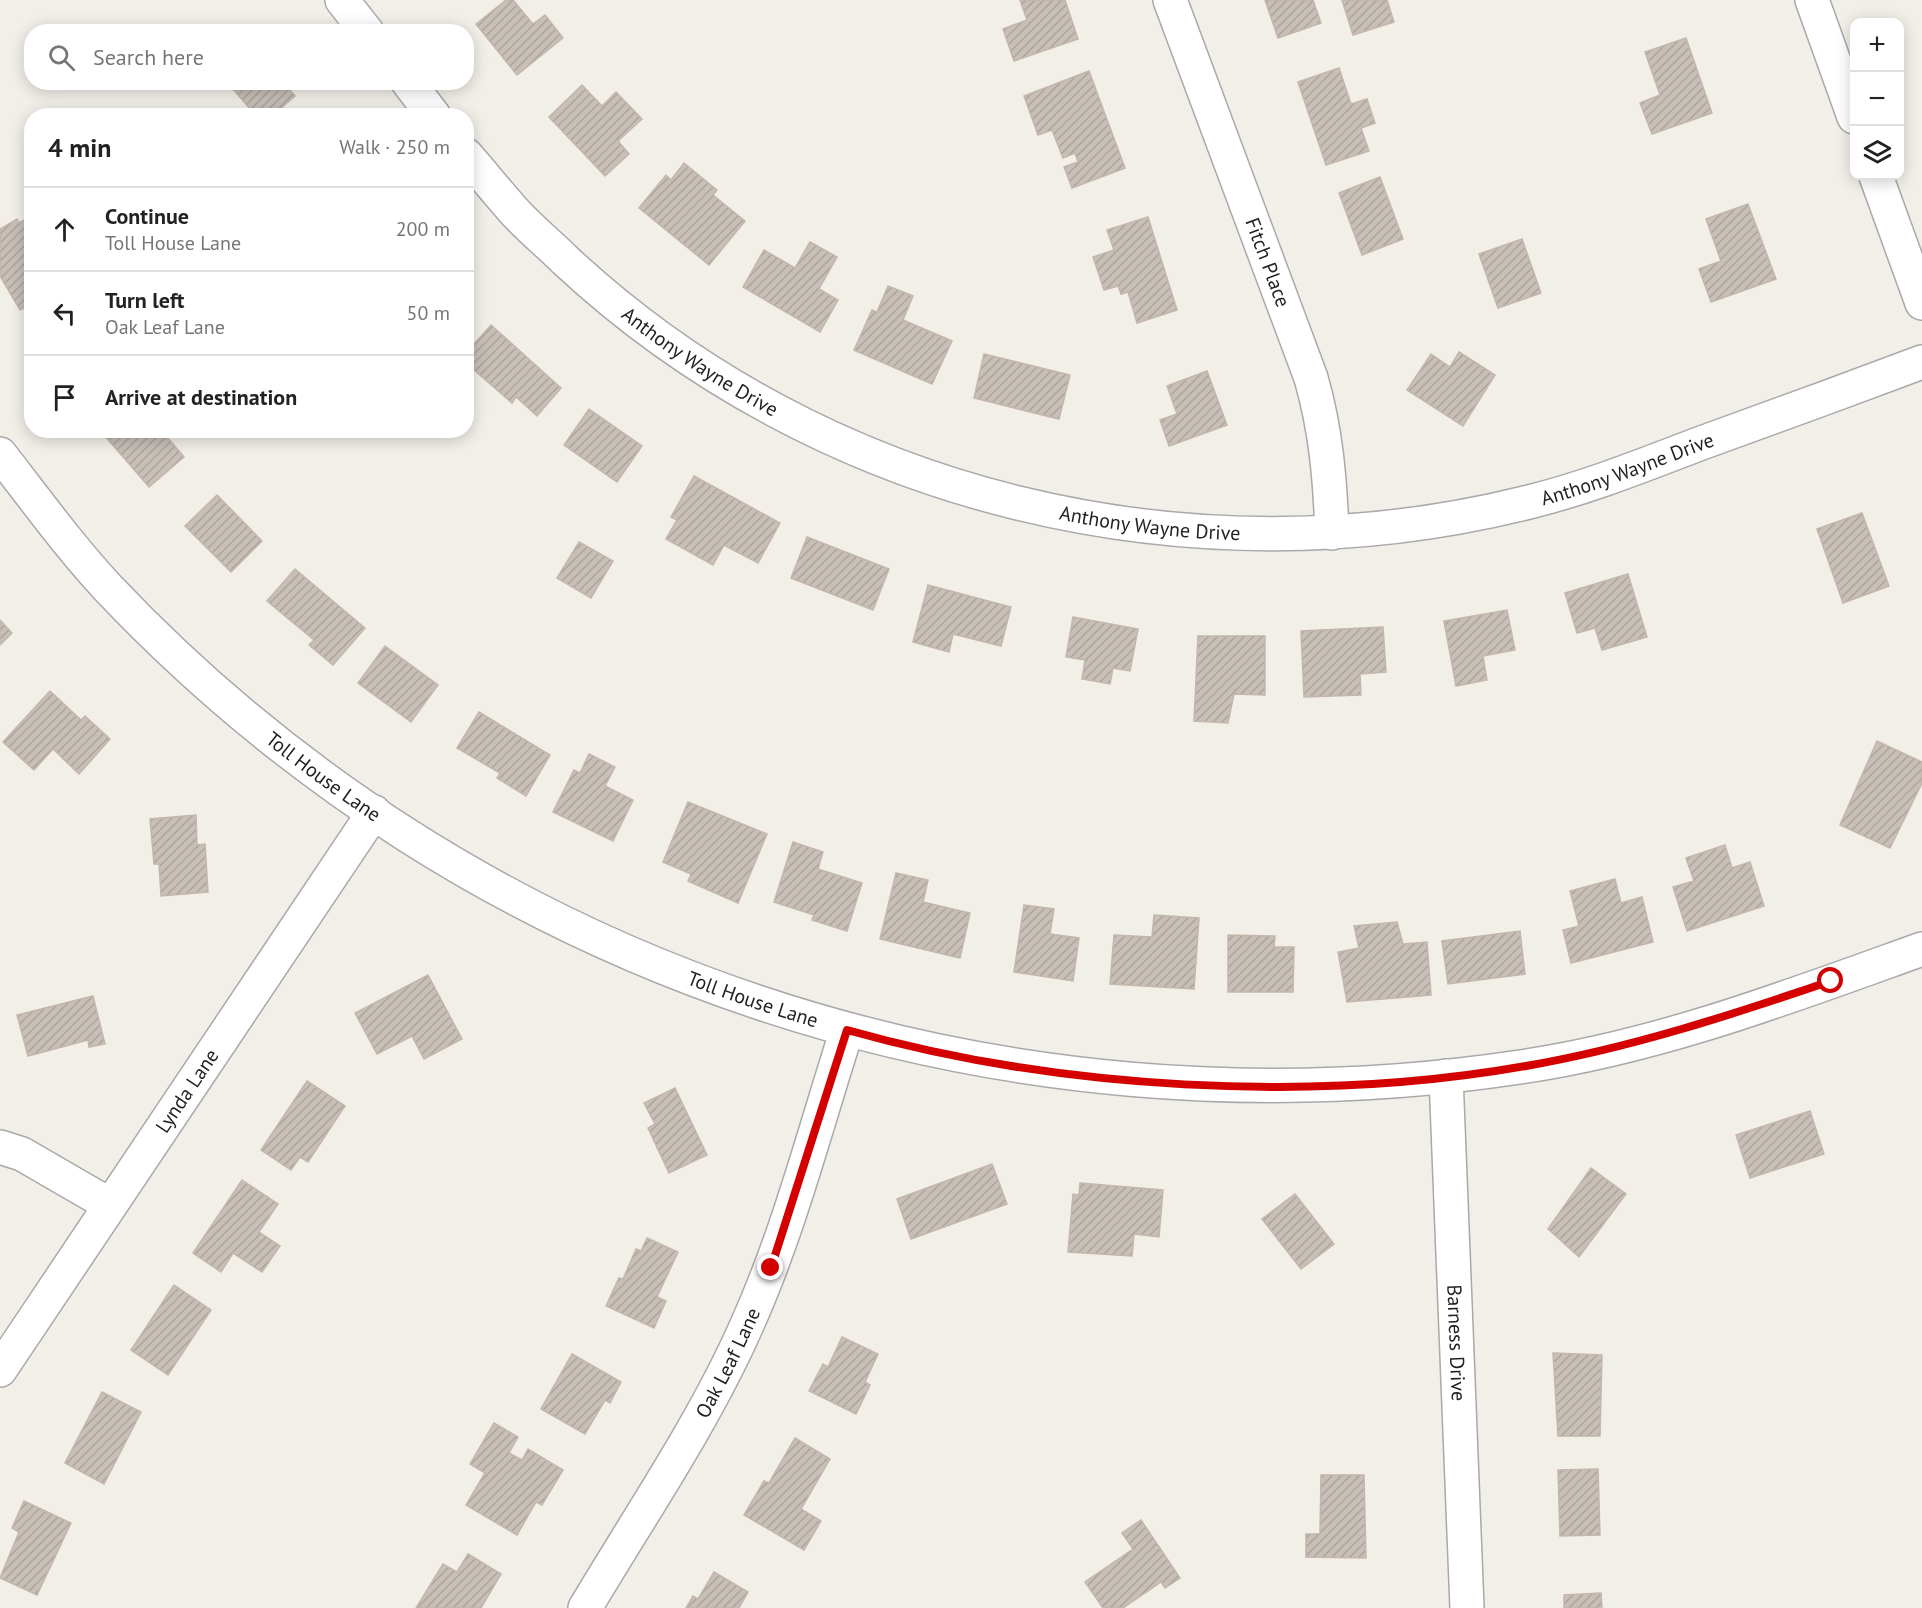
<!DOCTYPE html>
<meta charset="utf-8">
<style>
:root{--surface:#fff;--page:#f6f6f6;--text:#222;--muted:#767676;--line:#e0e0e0}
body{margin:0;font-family:"PT Sans",sans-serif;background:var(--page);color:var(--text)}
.controls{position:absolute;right:18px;top:18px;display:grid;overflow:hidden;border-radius:12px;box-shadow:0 3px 15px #0003}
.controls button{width:54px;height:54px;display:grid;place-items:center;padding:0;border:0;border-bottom:2px solid var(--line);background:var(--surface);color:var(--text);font:30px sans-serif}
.stop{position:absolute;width:18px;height:18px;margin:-14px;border:4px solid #d40000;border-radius:50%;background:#fff}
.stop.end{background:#d40000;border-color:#fff;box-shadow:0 2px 6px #0008}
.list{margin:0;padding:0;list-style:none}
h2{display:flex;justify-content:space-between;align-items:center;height:78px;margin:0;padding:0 24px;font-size:26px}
h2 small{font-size:20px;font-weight:400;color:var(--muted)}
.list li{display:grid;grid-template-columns:39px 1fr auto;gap:18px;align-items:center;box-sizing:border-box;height:84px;padding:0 24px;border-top:2px solid var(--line)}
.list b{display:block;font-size:22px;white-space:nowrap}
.list p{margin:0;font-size:20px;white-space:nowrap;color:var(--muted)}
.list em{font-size:20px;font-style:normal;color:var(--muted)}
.icon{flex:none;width:33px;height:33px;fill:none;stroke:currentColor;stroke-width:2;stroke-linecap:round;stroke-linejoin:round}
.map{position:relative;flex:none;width:1922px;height:1608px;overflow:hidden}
.search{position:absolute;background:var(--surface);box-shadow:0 3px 15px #0003;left:24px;top:24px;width:450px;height:66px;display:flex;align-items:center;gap:15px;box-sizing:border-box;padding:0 21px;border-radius:24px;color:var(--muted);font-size:22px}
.panel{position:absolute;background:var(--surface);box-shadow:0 3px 15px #0003;left:24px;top:108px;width:450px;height:330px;border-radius:24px}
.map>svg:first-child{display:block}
.building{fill:url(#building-hatch);stroke:#c4b6ab;stroke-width:1.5}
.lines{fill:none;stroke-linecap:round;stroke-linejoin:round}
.minor-casing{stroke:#a9a9a9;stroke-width:36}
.minor{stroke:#fff;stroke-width:33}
.route{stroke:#d40000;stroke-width:8}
.labels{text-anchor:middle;stroke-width:5;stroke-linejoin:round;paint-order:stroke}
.street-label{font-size:20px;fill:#222;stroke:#fff}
</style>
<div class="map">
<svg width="1922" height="1608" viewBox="0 0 1922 1608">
<defs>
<pattern id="building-hatch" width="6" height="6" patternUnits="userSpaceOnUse" patternTransform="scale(1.5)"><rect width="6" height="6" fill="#c7bfb8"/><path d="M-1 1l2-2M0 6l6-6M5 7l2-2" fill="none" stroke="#aba49e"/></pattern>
</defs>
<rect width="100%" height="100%" fill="#f2efe9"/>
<g class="building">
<polygon points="506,0 513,0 533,24 545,15 563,38 517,75 476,24"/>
<polygon points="1020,0 1065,0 1078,39 1014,61 1003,29 1027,20"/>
<polygon points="1265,0 1313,0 1321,23 1278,38"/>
<polygon points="1342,0 1387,0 1394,22 1353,35"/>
<polygon points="1686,38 1712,113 1652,134 1640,103 1660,95 1645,52"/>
<polygon points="1339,68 1351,104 1367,99 1375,123 1361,128 1369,151 1326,165 1298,82"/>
<polygon points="1089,71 1125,168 1072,188 1064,167 1078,162 1075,153 1063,158 1052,130 1038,135 1024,96"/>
<polygon points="227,82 283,82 295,96 272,116 256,116"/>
<polygon points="582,85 602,106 616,92 642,119 618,141 629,154 605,176 549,117"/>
<polygon points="684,163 717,190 713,195 745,221 709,265 639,208 666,175 671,180"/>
<polygon points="1380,177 1403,239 1362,255 1339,193"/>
<polygon points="1748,204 1776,279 1711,302 1699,269 1721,261 1706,219"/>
<polygon points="32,216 32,304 20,310 0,276 0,229 17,219 19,223"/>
<polygon points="1148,217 1177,310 1137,323 1128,292 1121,294 1118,286 1104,290 1093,257 1114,250 1107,230"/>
<polygon points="1522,239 1541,293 1498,308 1479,254"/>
<polygon points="810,242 837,257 819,289 838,300 820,332 743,287 764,250 795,268"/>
<polygon points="888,286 913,296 903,320 952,341 932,384 854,350 872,310 877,312"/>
<polygon points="491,325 561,388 537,416 516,397 512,403 466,363 466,353"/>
<polygon points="1459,352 1495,375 1463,426 1407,390 1431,354 1450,367"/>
<polygon points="984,354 1070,375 1059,419 974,398"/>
<polygon points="1207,371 1227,425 1169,446 1160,420 1177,414 1167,386"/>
<polygon points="589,409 642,446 617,482 564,445"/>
<polygon points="112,430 161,430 184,457 149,487 105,436"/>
<polygon points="694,476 780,523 758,563 724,545 713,565 666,539 677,520 671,517"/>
<polygon points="217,495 262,541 231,572 185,526"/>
<polygon points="1862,513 1889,586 1843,603 1817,529"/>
<polygon points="807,537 889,569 873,610 791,578"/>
<polygon points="579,542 613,561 591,598 557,578"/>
<polygon points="295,569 365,628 333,665 309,645 314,640 267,601"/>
<polygon points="1628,574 1647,637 1602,650 1595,628 1577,633 1565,593"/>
<polygon points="928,585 1011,607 1001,646 953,634 949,652 913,642"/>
<polygon points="1507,610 1515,650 1483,656 1487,680 1456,686 1444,621"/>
<polygon points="1073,617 1138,629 1130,671 1113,668 1110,684 1082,679 1085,660 1066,657"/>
<polygon points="0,620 12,633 0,645"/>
<polygon points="1383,627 1386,672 1360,674 1361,695 1304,697 1301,631"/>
<polygon points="1198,636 1265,636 1265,695 1234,694 1228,723 1194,721"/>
<polygon points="385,646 438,685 411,722 358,683"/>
<polygon points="50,691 81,720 85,716 110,739 79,774 53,749 34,770 3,742"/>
<polygon points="479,712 550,755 526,796 497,778 500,773 457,748"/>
<polygon points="1877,741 1922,762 1922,783 1890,848 1840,825"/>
<polygon points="589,754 615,767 605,786 633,800 613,841 553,812 574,770 580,773"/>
<polygon points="688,802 767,834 738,903 688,881 691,874 663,862"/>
<polygon points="196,815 197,845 205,844 208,892 161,896 159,864 154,864 150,819"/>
<polygon points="793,842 823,852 818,869 862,883 847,931 812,920 814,915 774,902"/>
<polygon points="1725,845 1732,868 1750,862 1764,906 1687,931 1673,887 1694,881 1686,858"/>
<polygon points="896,873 928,880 923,902 970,913 960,958 880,939"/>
<polygon points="1615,879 1621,903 1642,897 1653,942 1571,963 1563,930 1579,926 1570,891"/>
<polygon points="1024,905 1054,909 1050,934 1079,938 1073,981 1014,972"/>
<polygon points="1154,915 1199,918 1194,989 1110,984 1114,935 1152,937"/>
<polygon points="1397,922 1403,944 1427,942 1431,995 1347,1002 1338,952 1359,948 1354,926"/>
<polygon points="1520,931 1525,974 1448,984 1442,941"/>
<polygon points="1228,935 1275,936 1274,947 1294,947 1293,992 1228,992"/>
<polygon points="428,975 462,1039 424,1059 412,1036 377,1054 355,1013"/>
<polygon points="93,996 105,1044 89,1047 88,1040 28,1056 17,1015"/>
<polygon points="307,1081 345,1106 308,1162 300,1157 291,1170 261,1150"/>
<polygon points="675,1088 707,1155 669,1173 648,1128 655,1124 644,1103"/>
<polygon points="1810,1111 1824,1154 1750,1178 1736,1135"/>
<polygon points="992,1164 1007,1204 911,1239 897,1199"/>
<polygon points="1591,1168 1626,1194 1579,1257 1548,1229"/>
<polygon points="242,1180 278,1204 259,1232 280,1246 262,1272 233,1253 221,1272 193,1253"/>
<polygon points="1080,1183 1163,1190 1159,1237 1134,1234 1132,1256 1068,1252 1073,1194 1079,1195"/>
<polygon points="1295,1194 1334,1244 1301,1269 1262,1219"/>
<polygon points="647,1238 678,1252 657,1297 666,1301 654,1328 606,1306 619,1278 623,1279 636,1249 641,1251"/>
<polygon points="174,1285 211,1310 168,1375 131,1350"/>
<polygon points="842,1337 878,1354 865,1382 870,1385 856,1414 809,1391 823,1364 828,1367"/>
<polygon points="1553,1353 1602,1355 1600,1436 1558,1436"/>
<polygon points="572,1354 621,1382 610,1403 605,1400 585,1434 541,1409"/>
<polygon points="102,1392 141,1412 104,1484 65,1463"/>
<polygon points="494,1423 518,1437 509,1453 522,1460 528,1449 563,1470 542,1505 536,1502 517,1535 466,1505 485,1473 470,1464"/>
<polygon points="795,1438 830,1459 801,1509 821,1521 804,1550 744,1515 764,1481 769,1483"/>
<polygon points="1598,1469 1600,1535 1560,1536 1558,1470"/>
<polygon points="1321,1475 1364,1475 1366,1558 1306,1557 1306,1534 1320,1534"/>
<polygon points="24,1501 71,1523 37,1595 0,1578 19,1532 12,1528"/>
<polygon points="1141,1520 1180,1578 1165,1588 1161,1582 1123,1608 1103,1608 1085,1582 1133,1549 1122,1533"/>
<polygon points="468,1554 501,1574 481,1608 416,1608 443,1564 457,1572"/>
<polygon points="714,1572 748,1592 739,1608 686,1608 693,1596 698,1599"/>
<polygon points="1601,1593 1602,1608 1564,1608 1564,1595"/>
</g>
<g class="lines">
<defs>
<g id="minor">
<polyline points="342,0 367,32"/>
<path id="s1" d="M1170,0L1311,378C1326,430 1330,479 1332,533"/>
<polyline points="1812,0 1854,117"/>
<polyline points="408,82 434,116"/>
<path id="s2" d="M466,155C482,173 497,192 513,210C529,228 548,243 565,260C821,499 1190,587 1529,502C1586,488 1641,466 1696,445C1771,418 1847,390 1922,362"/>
<polyline points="1876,176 1922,303"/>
<path id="s3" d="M0,454C35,499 69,546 108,588C472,973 998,1145 1520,1067C1658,1047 1791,996 1922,949"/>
<path id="s4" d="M1446,1076L1467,1608"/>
<polyline points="0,1147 22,1154 110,1205"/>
<path id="s5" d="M0,1370L374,812"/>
<path id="s6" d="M585,1608C639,1517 703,1424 746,1327C789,1232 815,1129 847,1030"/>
</g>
</defs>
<use href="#minor" class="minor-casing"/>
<use href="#minor" class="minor"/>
</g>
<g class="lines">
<path class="route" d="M771,1268L847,1030C1056,1089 1311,1104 1526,1066C1630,1048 1731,1015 1831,981"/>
</g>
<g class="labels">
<g class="street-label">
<text dy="7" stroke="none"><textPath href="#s1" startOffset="280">Fitch Place</textPath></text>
<text dy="7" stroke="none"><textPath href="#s2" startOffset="314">Anthony Wayne Drive</textPath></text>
<text dy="7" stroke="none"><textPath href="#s2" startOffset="1284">Anthony Wayne Drive</textPath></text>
<text dy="7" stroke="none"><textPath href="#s2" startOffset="798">Anthony Wayne Drive</textPath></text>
<text dy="7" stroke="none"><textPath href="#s3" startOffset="459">Toll House Lane</textPath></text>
<text dy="7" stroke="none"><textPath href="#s3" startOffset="945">Toll House Lane</textPath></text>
<text dy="7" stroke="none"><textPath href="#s5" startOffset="336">Lynda Lane</textPath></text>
<text dy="7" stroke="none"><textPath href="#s4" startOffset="267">Barness Drive</textPath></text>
<text dy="7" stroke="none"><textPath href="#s6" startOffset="284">Oak Leaf Lane</textPath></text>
</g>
</g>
</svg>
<div class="controls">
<button>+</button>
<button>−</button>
<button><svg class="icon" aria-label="layers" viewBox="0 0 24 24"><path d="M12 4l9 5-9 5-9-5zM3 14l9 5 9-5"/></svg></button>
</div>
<div class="stop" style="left:1831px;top:981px"></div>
<div class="stop end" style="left:771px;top:1268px"></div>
<div class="search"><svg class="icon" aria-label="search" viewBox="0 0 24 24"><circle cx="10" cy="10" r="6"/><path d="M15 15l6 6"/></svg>Search here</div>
<section class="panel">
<h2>4 min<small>Walk · 250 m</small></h2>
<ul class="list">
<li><svg class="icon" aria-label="ahead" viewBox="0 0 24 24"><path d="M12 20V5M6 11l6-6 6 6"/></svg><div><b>Continue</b><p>Toll House Lane</p></div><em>200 m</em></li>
<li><svg class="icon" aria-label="left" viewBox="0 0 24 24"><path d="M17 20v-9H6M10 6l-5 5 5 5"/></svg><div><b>Turn left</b><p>Oak Leaf Lane</p></div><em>50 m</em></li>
<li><svg class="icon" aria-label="arrive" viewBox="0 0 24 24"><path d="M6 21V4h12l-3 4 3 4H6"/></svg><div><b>Arrive at destination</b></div></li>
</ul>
</section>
</div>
